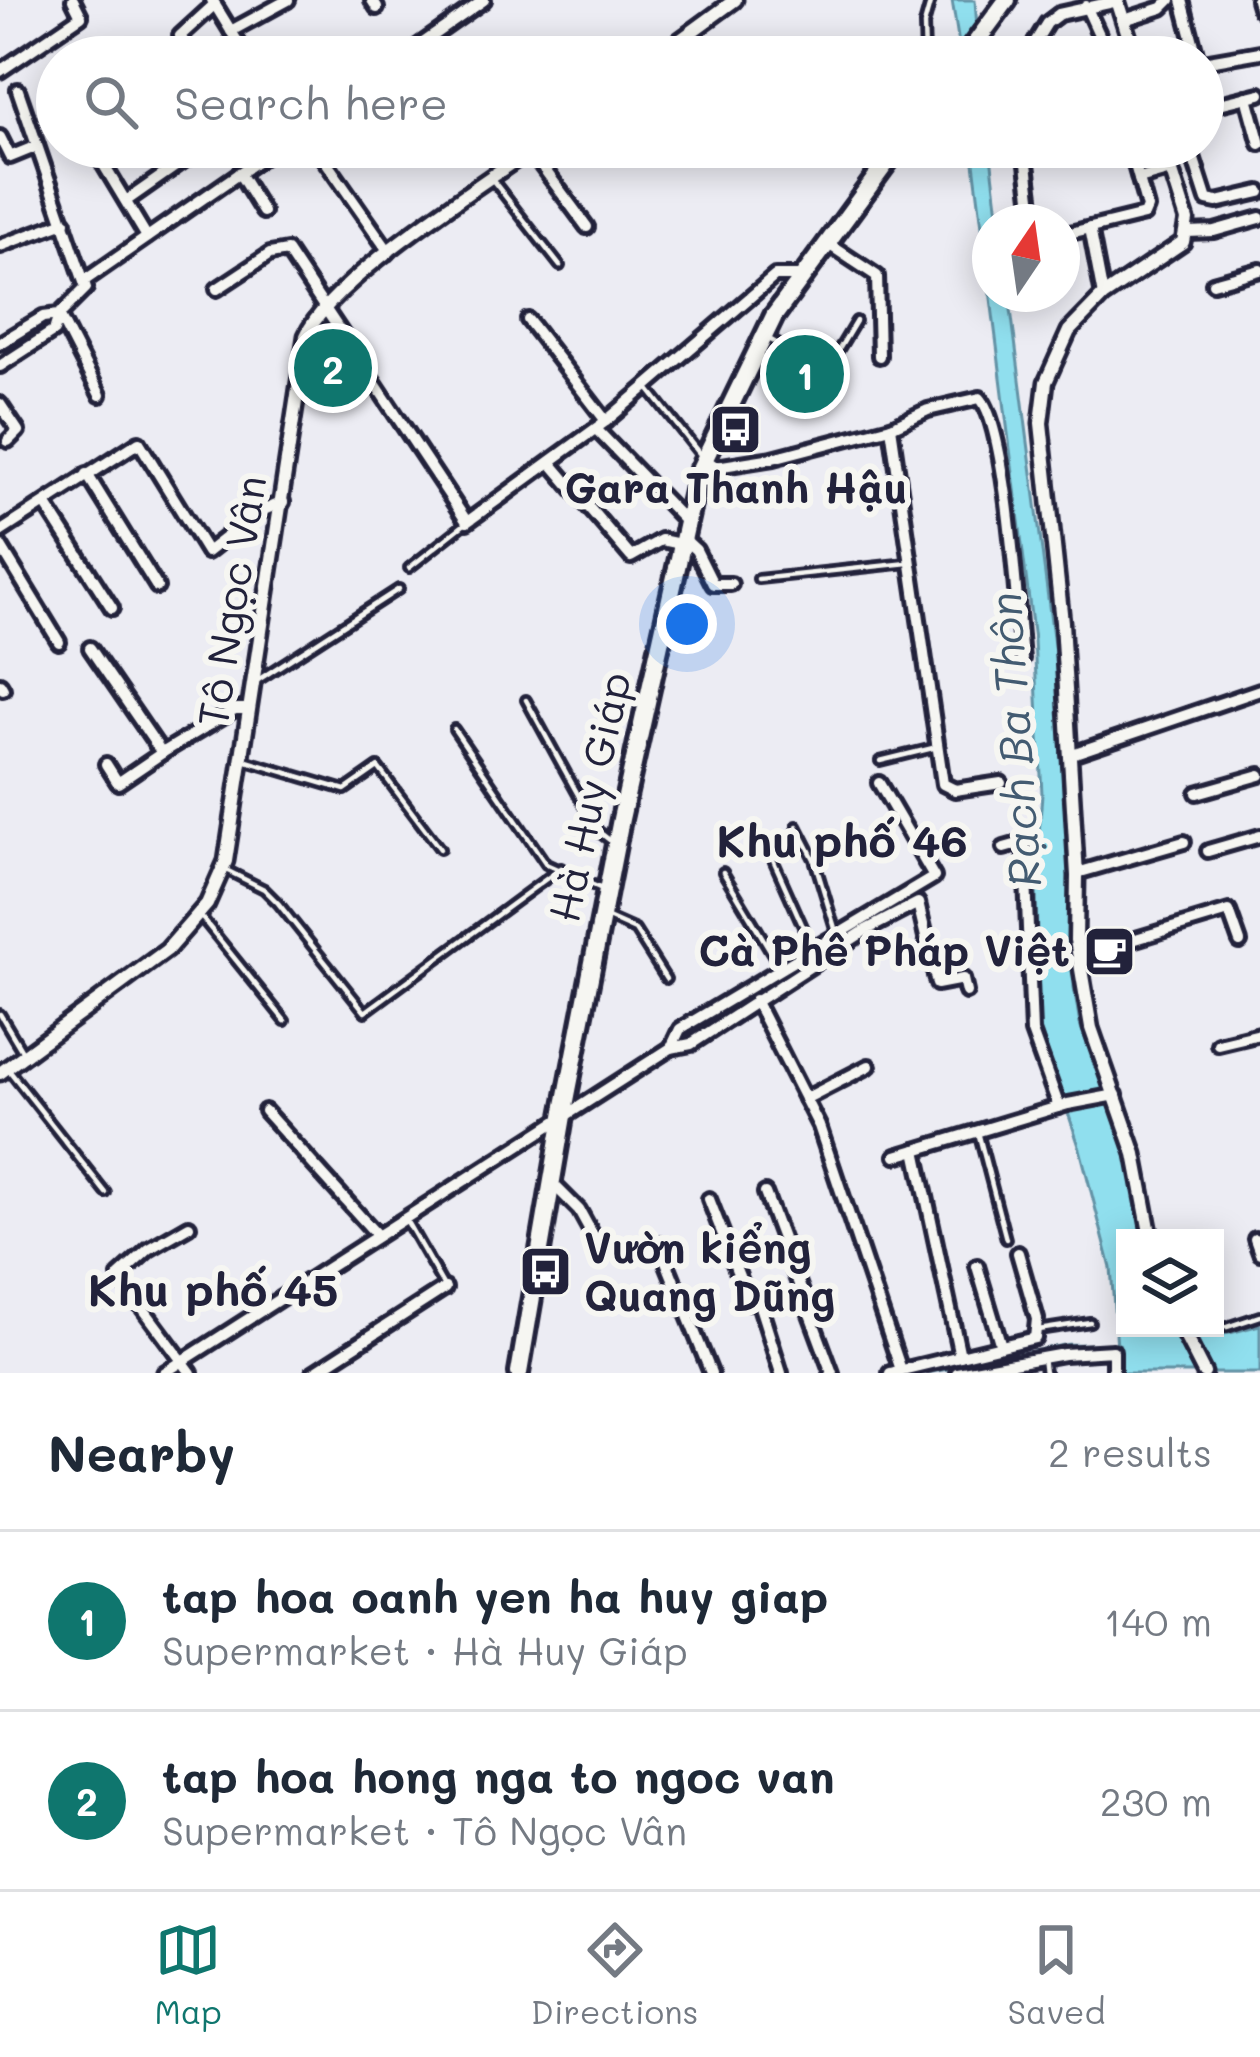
<!DOCTYPE html>
<meta charset="utf-8">
<style>
:root{--surface:#fff;--page:#f2f2f3;--text:#1f2937;--muted:#747a83;--line:#e0e1e3;--accent:#0f766e}
body{margin:0;font-family:Mali,sans-serif;background:var(--page);color:var(--text)}
.controls{position:absolute;right:36px;bottom:36px;display:grid;overflow:hidden;border-radius:0px;box-shadow:0 6px 30px #0003}
.controls button{width:108px;height:108px;display:grid;place-items:center;padding:0;border:0;border-bottom:3px solid var(--line);background:var(--surface);color:var(--text);font:60px sans-serif}
.compass{position:absolute;left:972px;top:204px;width:108px;height:108px;border-radius:50%;background:var(--surface);box-shadow:0 6px 30px #0003;rotate:13deg}
.you{position:absolute;left:687px;top:624px;width:42px;height:42px;margin:-30px;border:9px solid #fff;border-radius:50%;background:#1a73e8;box-shadow:0 0 0 18px #1a73e833}
.badge{display:grid;place-items:center;width:78px;height:78px;border-radius:50%;background:var(--accent);color:#fff;font-size:39px;font-weight:700}
.pin{position:absolute;translate:-50% -50%;border:6px solid #fff;box-shadow:0 3px 12px #0006}
.list{margin:0;padding:0;list-style:none}
h2{display:flex;justify-content:space-between;align-items:center;height:156px;margin:0;padding:0 48px;font-size:51px}
h2 small{font-size:39px;font-weight:400;color:var(--muted)}
.list li{display:grid;grid-template-columns:78px 1fr auto;gap:36px;align-items:center;box-sizing:border-box;height:180px;padding:0 48px;border-top:3px solid var(--line)}
.list b{display:block;font-size:45px;white-space:nowrap}
.list p{margin:0;font-size:39px;white-space:nowrap;color:var(--muted)}
.list em{font-size:39px;font-style:normal;color:var(--muted)}
.icon{flex:none;width:66px;height:66px;fill:none;stroke:currentColor;stroke-width:2;stroke-linecap:round;stroke-linejoin:round}
.map{position:relative;flex:none;width:1260px;height:1373px;overflow:hidden}
.search{position:absolute;background:var(--surface);box-shadow:0 6px 30px #0003;left:36px;right:36px;top:36px;height:132px;display:flex;align-items:center;gap:30px;box-sizing:border-box;padding:0 42px;border-radius:66px;color:var(--muted);font-size:45px}
.sheet{height:516px;background:var(--surface)}
nav{display:flex;justify-content:space-around;align-items:center;box-sizing:border-box;height:168px;border-top:3px solid var(--line);background:var(--surface);font-size:33px;color:var(--muted)}
nav a{display:grid;justify-items:center;gap:6px}
nav .on{color:var(--accent)}
.map>svg:first-child{display:block}
.water{fill:#90dfee;stroke:#6493a6;stroke-width:3}
.lines{fill:none;stroke-linecap:round;stroke-linejoin:round}
.stream{stroke:#6493a6;stroke-width:4.5}
.service-casing{stroke:#22223b;stroke-width:14}
.minor-casing{stroke:#22223b;stroke-width:20}
.tertiary-casing{stroke:#22223b;stroke-width:21}
.primary-casing{stroke:#22223b;stroke-width:26}
.service{stroke:#f6f6f2;stroke-width:4.5}
.minor{stroke:#f6f6f2;stroke-width:10}
.tertiary{stroke:#f6f6f2;stroke-width:12}
.primary{stroke:#f6f6f2;stroke-width:16}
.labels{text-anchor:middle;stroke-width:12;stroke-linejoin:round;paint-order:stroke}
.poi-label{font-size:42px;font-weight:bold;fill:#22223b;stroke:#f6f6f2}
.street-label{font-size:42px;fill:#22223b;stroke:#f6f6f2}
.water-label{font-size:45px;font-style:italic;fill:#435b71;stroke:#f6f6f2}
.neighbourhood-label{font-size:45px;font-weight:bold;fill:#22223b;stroke:#f6f6f2}
</style>
<div class="map">
<svg width="1260" height="1373" viewBox="0 0 1260 1373">
<rect width="100%" height="100%" fill="#ececf3"/>
<filter id="ink" filterUnits="userSpaceOnUse"><feTurbulence type="fractalNoise" baseFrequency=".00833" numOctaves="2"/><feDisplacementMap in="SourceGraphic" scale="24" xChannelSelector="R" yChannelSelector="G"/><feConvolveMatrix kernelMatrix="1 2 1 2 8 2 1 2 1" color-interpolation-filters="sRGB"/></filter>
<g filter="url(#ink)">
<g class="water">
<polygon points="952,0 975,0 979,57 961,57"/>
<path d="M972,147H990L999,222H990V294H1009L1068,754L1074,987L1080,1024L1123,1140L1145,1238H1125V1328H1174C1199,1345 1232,1332 1260,1325V1373H1119L1111,1268L1080,1149L1038,1022L1036,874L1042,794L1034,640Z"/>
</g>
<g class="lines">
<polyline class="stream" points="923,1373 1068,1345 1119,1345"/>
<defs>
<g id="service">
<polyline points="925,57 924,25 931,0"/>
<polyline points="491,178 560,266"/>
<polyline points="769,339 826,371 856,321"/>
<polyline points="647,387 699,453"/>
<polyline points="409,568 466,523"/>
<polyline points="758,579 908,563"/>
<polyline points="258,680 399,589"/>
<polyline points="526,700 598,831 612,842"/>
<polyline points="454,729 546,864 602,889"/>
<polyline points="247,761 345,790 378,767 440,849"/>
<polyline points="880,761 937,747"/>
<polyline points="797,826 814,859 837,935"/>
<polyline points="767,846 813,949"/>
<polyline points="228,871 264,889 278,903 365,1012 561,868"/>
<polyline points="723,872 779,965"/>
<polyline points="202,918 285,1021"/>
<polyline points="608,918 635,930 666,979"/>
<polyline points="0,1014 22,1051"/>
<polyline points="8,1069 106,1193"/>
<polyline points="978,1132 1006,1239"/>
<polyline points="406,1220 445,1288"/>
<polyline points="1194,1328 1227,1327 1260,1316"/>
<polyline points="1038,1330 1090,1322"/>
<polyline points="1043,1358 1045,1373"/>
</g>
<g id="minor">
<polyline points="212,0 247,57"/>
<polyline points="372,0 377,8"/>
<polyline points="1182,0 1197,57"/>
<polyline points="1257,0 1260,10"/>
<polyline points="1086,6 1102,41"/>
<polyline points="1124,20 1162,8 1170,0"/>
<polyline points="231,31 288,0"/>
<polyline points="86,57 96,51"/>
<polyline points="193,57 180,36 215,4"/>
<polyline points="403,57 484,0"/>
<polyline points="1026,57 1047,23 1059,14 1118,1"/>
<polyline points="1203,62 1260,52"/>
<polyline points="0,71 81,16 73,0"/>
<polyline points="57,74 53,79 57,87"/>
<polyline points="1247,97 1260,144"/>
<polyline points="1203,108 1260,94"/>
<polyline points="0,137 10,157 37,146"/>
<polyline points="93,147 147,237"/>
<polyline points="310,147 324,159 389,252"/>
<polyline points="1025,147 1034,222"/>
<polyline points="1190,147 1207,200 1217,202 1260,192"/>
<polyline points="530,150 587,227"/>
<polyline points="239,173 263,212"/>
<polyline points="1139,179 1171,170"/>
<polyline points="126,201 203,147"/>
<polyline points="1090,228 1103,296"/>
<polyline points="1187,232 1214,231 1260,218"/>
<polyline points="1062,235 1144,215 1147,208 1130,147"/>
<polyline points="827,243 877,276 879,356"/>
<polyline points="0,246 65,222"/>
<polyline points="84,281 277,147"/>
<polyline points="1213,283 1260,270"/>
<polyline points="217,289 270,254 287,251 467,522 606,421 775,276 803,276"/>
<polyline points="59,315 100,395"/>
<polyline points="528,320 606,421"/>
<polyline points="0,343 43,317 59,315"/>
<polyline points="0,366 54,331 59,315 86,288 18,90"/>
<polyline points="0,404 18,431 8,441"/>
<polyline points="891,427 943,784 955,790 1001,783"/>
<polyline points="596,429 686,522"/>
<path d="M704,459L716,467L773,458L891,427L928,410L980,398C1007,428 1017,610 1022,659"/>
<polyline points="551,463 631,557 661,540 680,544"/>
<polyline points="87,474 157,587"/>
<polyline points="46,505 112,608"/>
<polyline points="0,532 139,442 207,552 257,513 283,502"/>
<polyline points="682,537 696,550 713,584 731,584"/>
<polyline points="0,545 59,642"/>
<polyline points="90,648 162,753 235,709 248,709"/>
<polyline points="0,684 3,689"/>
<polyline points="1069,755 1260,690"/>
<polyline points="106,764 118,783 162,753"/>
<polyline points="1197,793 1260,775"/>
<polyline points="1004,848 1018,844 1025,850 1032,1032 1059,1107"/>
<polyline points="1208,851 1260,836"/>
<polyline points="1077,873 1184,842"/>
<polyline points="1079,956 1229,911 1240,942"/>
<polyline points="755,1000 819,1126 901,1370"/>
<polyline points="1218,1044 1260,1034"/>
<polyline points="671,1048 680,1029 934,877 879,783"/>
<polyline points="805,1099 869,1066"/>
<polyline points="265,1111 377,1235"/>
<polyline points="916,1150 960,1356"/>
<polyline points="896,1156 1068,1104 1116,1095"/>
<polyline points="551,1182 579,1210 601,1250"/>
<polyline points="765,1193 832,1373"/>
<polyline points="709,1199 749,1302 758,1300 781,1373"/>
<polyline points="189,1226 149,1249 119,1276 191,1373"/>
<polyline points="1255,1239 1260,1253"/>
<polyline points="659,1244 711,1373"/>
<polyline points="977,1266 1001,1346"/>
<polyline points="164,1373 671,1048 691,1044 866,930 918,903 937,984 963,979 966,992"/>
<polyline points="313,1373 445,1288"/>
<polyline points="890,1373 1035,1338 1037,1319 1018,1253"/>
<polyline points="957,1373 1064,1354 1113,1351 1113,1373"/>
</g>
<g id="tertiary">
<polyline points="1117,0 1135,57"/>
<polyline points="657,57 735,0"/>
<path d="M0,1073L167,950L207,904L226,861L306,336C330,280 479,187 534,147"/>
<polyline points="1151,1238 1135,1154 1091,1028 1076,940 1077,876 1062,622 1041,423 1046,382 1069,331 1103,296 1183,242 1187,220 1164,147"/>
<polyline points="1181,1328 1204,1373"/>
</g>
<g id="primary">
<polyline points="965,57 1007,0"/>
<polyline points="519,1373 563,1116 621,819 698,473 774,316 898,147"/>
</g>
</defs>
<use href="#service" class="service-casing"/>
<use href="#minor" class="minor-casing"/>
<use href="#tertiary" class="tertiary-casing"/>
<use href="#primary" class="primary-casing"/>
<use href="#service" class="service"/>
<use href="#minor" class="minor"/>
<use href="#tertiary" class="tertiary"/>
<use href="#primary" class="primary"/>
</g>
</g>
<defs>
<symbol id="bus-square" viewBox="-11 -11 22 22"><rect x="-9" y="-9" width="18" height="18" rx="4" fill="#22223b" stroke="#f6f6f2"/><path d="M-5-6H5V4H4V6H2V4H-2V6H-4V4H-5ZM-3.5-4V0h7V-4ZM-3.5 1.2v1.5H-2V1.2ZM2 1.2v1.5H3.5V1.2Z" fill="#fff"/></symbol>
<symbol id="cafe-square" viewBox="-11 -11 22 22"><rect x="-9" y="-9" width="18" height="18" rx="4" fill="#22223b" stroke="#f6f6f2"/><path d="M-5.5-4.5H6V0H3Q3 3.5 0 3.5H-2.5Q-5.5 3.5-5.5 0ZM3-3.2v2h1.7v-2ZM-6 4.5H4V6H-6Z" fill="#fff"/></symbol>
</defs>
<g fill-rule="evenodd">
<use href="#bus-square" x="706" y="400" width="59" height="59"/>
<use href="#cafe-square" x="1080" y="922" width="59" height="59"/>
<use href="#bus-square" x="516" y="1242" width="59" height="59"/>
</g>
<g class="labels">
<g class="poi-label">
<text x="736" y="503">Gara Thanh Hậu</text>
<text x="1070" y="966" text-anchor="end">Cà Phê Pháp Việt</text>
<text x="584" y="1263" text-anchor="start">Vườn kiểng<tspan x="584" dy="48">Quang Dũng</tspan></text>
</g>
<g class="street-label">
<text transform="translate(232 601) rotate(-81)" y="15">Tô Ngọc Vân</text>
<text transform="translate(590 797) rotate(-78)" y="15">Hà Huy Giáp</text>
</g>
<g class="water-label">
<text transform="translate(1015 740) rotate(-94)" y="16">Rạch Ba Thôn</text>
</g>
<g class="neighbourhood-label">
<text x="842" y="857">Khu phố 46</text>
<text x="213" y="1306">Khu phố 45</text>
</g>
</g>
</svg>
<div class="controls">
<button><svg class="icon" aria-label="layers" viewBox="0 0 24 24"><path d="M12 4l9 5-9 5-9-5zM3 14l9 5 9-5"/></svg></button>
</div>
<svg class="compass" viewBox="-18 -18 36 36"><path d="M0-13l5 13h-10z" fill="#e53935"/><path d="M0 13l5-13h-10z" fill="#747a83"/></svg>
<div class="you"></div>
<div class="pin badge" style="left:805px;top:374px">1</div>
<div class="pin badge" style="left:333px;top:368px">2</div>
<div class="search"><svg class="icon" aria-label="search" viewBox="0 0 24 24"><circle cx="10" cy="10" r="6"/><path d="M15 15l6 6"/></svg>Search here</div>
</div>
<section class="sheet">
<h2>Nearby<small>2 results</small></h2>
<ul class="list">
<li><span class="badge">1</span><div><b>tap hoa oanh yen ha huy giap</b><p>Supermarket · Hà Huy Giáp</p></div><em>140 m</em></li>
<li><span class="badge">2</span><div><b>tap hoa hong nga to ngoc van</b><p>Supermarket · Tô Ngọc Vân</p></div><em>230 m</em></li>
</ul>
</section>
<nav>
<a class="on"><svg class="icon" aria-label="map" viewBox="0 0 24 24"><path d="M3 6l6-2 6 2 6-2v14l-6 2-6-2-6 2zM9 4v14M15 6v14"/></svg>Map</a>
<a><svg class="icon" aria-label="directions" viewBox="0 0 24 24"><path d="M12 3l9 9-9 9-9-9zM9 14v-3h6M13 9l2 2-2 2"/></svg>Directions</a>
<a><svg class="icon" aria-label="saved" viewBox="0 0 24 24"><path d="M7 4h10v16l-5-4-5 4z"/></svg>Saved</a>
</nav>
